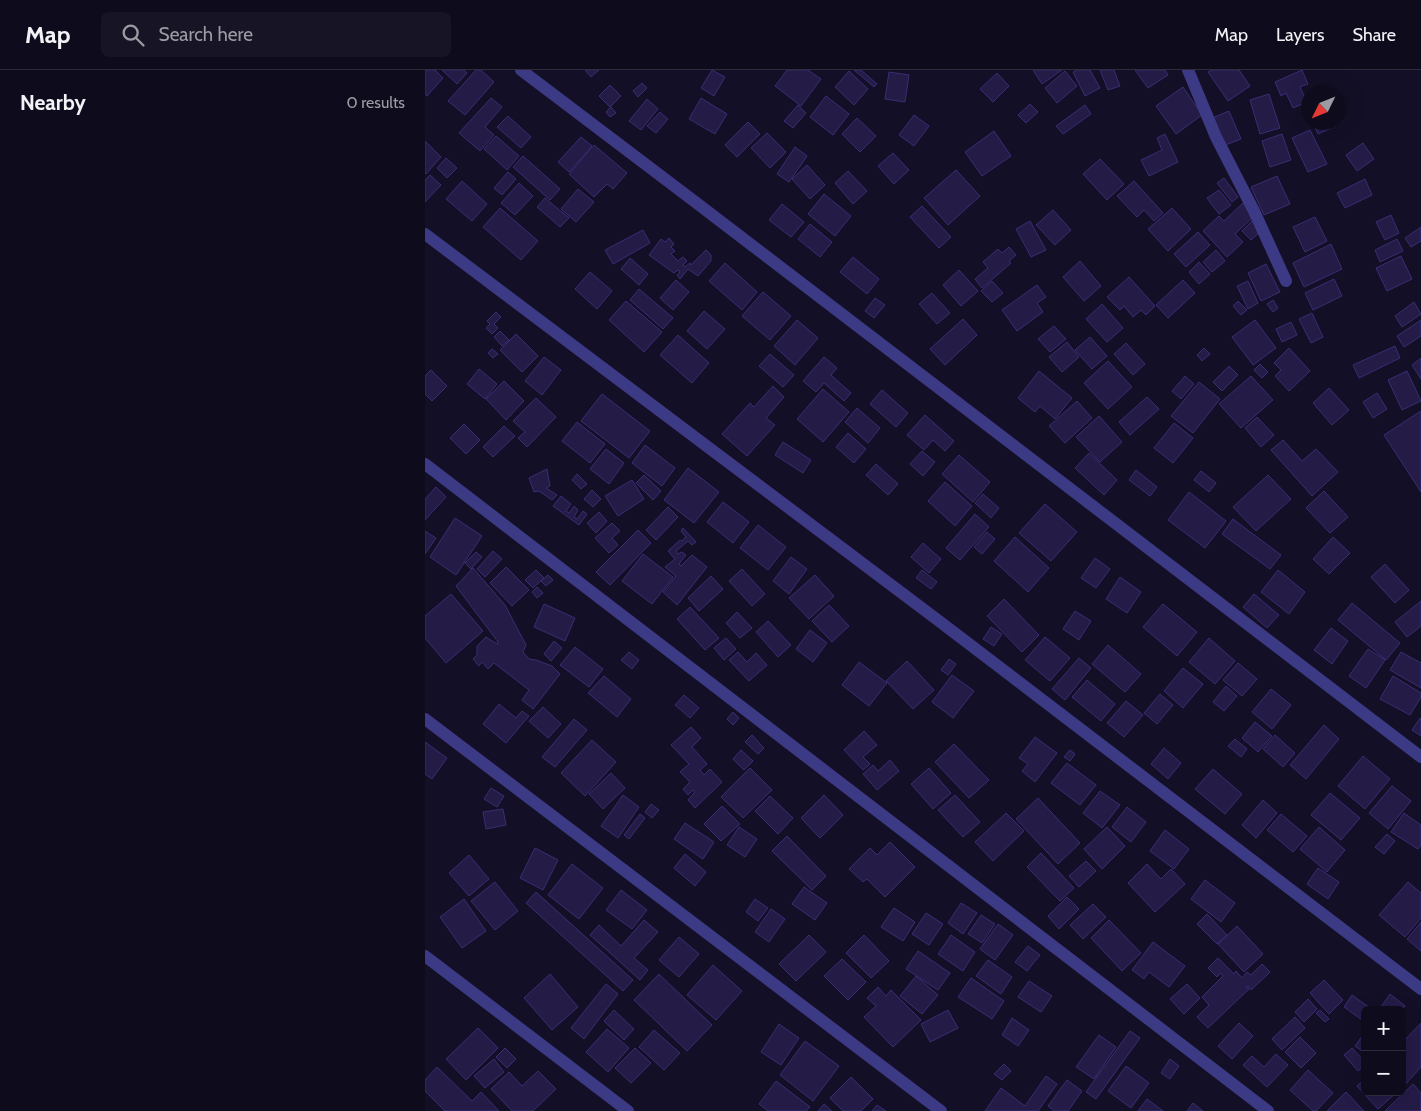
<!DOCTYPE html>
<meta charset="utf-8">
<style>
:root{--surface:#0e0b1c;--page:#171425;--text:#f1f3f6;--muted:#9b9ba3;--line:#2e2b3b}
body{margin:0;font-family:Cabin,sans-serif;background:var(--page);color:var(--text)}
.controls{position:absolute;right:15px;bottom:15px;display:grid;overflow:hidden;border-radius:8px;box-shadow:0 5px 20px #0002}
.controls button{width:45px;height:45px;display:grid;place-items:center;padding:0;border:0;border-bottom:1px solid var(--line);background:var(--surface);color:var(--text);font:25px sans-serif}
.compass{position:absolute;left:876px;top:15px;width:45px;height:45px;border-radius:50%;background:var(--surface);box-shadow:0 5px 20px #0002;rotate:227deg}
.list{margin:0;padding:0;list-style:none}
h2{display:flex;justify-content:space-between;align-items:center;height:65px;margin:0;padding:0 20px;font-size:21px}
h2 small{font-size:16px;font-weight:400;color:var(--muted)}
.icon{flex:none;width:28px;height:28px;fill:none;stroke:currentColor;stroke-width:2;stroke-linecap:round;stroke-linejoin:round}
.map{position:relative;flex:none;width:996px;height:1041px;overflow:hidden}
header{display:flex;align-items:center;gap:30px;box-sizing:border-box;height:70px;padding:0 25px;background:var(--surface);border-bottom:1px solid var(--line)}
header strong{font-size:24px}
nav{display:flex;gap:28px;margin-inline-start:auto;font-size:18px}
.search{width:350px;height:45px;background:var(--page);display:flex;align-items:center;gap:12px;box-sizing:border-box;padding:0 18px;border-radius:8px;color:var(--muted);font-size:19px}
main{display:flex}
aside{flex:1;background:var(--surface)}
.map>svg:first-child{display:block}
.building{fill:#241b47;stroke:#3b2d73}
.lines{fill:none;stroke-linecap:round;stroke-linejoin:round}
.minor{stroke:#3d3a85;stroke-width:12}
</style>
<header>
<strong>Map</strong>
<div class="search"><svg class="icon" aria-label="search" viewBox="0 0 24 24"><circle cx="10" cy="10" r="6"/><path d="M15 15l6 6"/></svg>Search here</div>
<nav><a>Map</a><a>Layers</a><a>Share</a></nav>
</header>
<main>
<aside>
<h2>Nearby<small>0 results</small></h2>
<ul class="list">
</ul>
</aside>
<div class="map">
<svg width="996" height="1041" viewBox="0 0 996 1041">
<rect width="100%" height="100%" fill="#130f26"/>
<g class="building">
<polygon points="0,0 10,0 18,8 2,26 0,24"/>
<polygon points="17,0 39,0 42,3 32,14"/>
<polygon points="51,0 56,0 69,12 40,45 23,31"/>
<polygon points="160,0 174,0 166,7"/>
<polygon points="287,0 300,7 289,26 276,18"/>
<polygon points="362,0 383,0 396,9 376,36 350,16"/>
<polygon points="429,0 436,0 452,14 449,17"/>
<polygon points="608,0 637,0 617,14"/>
<polygon points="652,0 665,0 675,18 660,26 648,2"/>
<polygon points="675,0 689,0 695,16 683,20"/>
<polygon points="710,0 740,0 743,5 723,18"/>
<polygon points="787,0 814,0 825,16 803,31 783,2"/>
<polygon points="877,0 883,14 875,17 882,32 868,38 861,23 856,26 850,12"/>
<polygon points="424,1 443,19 429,35 410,17"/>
<polygon points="640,1 652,16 632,33 620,18"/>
<polygon points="464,2 484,5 480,32 460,29"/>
<polygon points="572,3 584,16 568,32 555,19"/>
<polygon points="217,13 222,18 213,27 208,21"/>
<polygon points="185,15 196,26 185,37 174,26"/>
<polygon points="758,17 777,45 751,64 731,36"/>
<polygon points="844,24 855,58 835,64 825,30"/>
<polygon points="401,26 424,44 408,65 385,47"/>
<polygon points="66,28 77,37 60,57 69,65 55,81 34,63"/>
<polygon points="276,28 302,44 290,64 264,49"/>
<polygon points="222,29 233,39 216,60 204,51"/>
<polygon points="605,34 613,42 601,53 593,45"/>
<polygon points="373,35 381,43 368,58 359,51"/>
<polygon points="660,35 666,44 638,64 631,56"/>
<polygon points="186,37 191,43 185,47 181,42"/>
<polygon points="804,41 816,69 798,76 787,48"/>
<polygon points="235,42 243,49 231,63 222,56"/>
<polygon points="489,45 504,56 489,76 474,65"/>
<polygon points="83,46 106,67 96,78 72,57"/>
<polygon points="432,48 451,66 435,82 417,64"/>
<polygon points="323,52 335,64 312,87 300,75"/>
<polygon points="888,52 909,52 911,56 893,64"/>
<polygon points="885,60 902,94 883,102 867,68"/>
<polygon points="569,61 586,86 557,106 540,82"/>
<polygon points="342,63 361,82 345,98 326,78"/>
<polygon points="740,64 753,92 724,106 716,90 737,80 732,68"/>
<polygon points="857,64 866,90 845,97 837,71"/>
<polygon points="71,66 94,86 82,100 59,79"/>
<polygon points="156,67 167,76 144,102 133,92"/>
<polygon points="0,71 16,87 1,104 0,103"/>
<polygon points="938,73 949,89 932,101 921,85"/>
<polygon points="169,75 202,103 188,119 182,114 169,127 144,104"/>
<polygon points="370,77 382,86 364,112 352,104"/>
<polygon points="468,83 484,100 469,114 453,96"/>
<polygon points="98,86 135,119 125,130 88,97"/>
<polygon points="21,88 32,98 22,108 12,98"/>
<polygon points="675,89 699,114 682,130 658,104"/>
<polygon points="382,95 400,115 385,129 367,109"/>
<polygon points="531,100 555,126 523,155 499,128"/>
<polygon points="423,101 442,121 428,134 410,113"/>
<polygon points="83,102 91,109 77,125 69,118"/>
<polygon points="5,105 16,115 0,132 0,110"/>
<polygon points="852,106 865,134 839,145 826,117"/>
<polygon points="799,108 813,127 807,132 792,113"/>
<polygon points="940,109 947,125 920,138 912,123"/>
<polygon points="37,111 62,134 47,151 21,129"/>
<polygon points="709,111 738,143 729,151 719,140 712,147 692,126"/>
<polygon points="94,113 108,126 90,145 76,133"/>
<polygon points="153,119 169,132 151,152 136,139"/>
<polygon points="794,120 806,135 794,144 782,128"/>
<polygon points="399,124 426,146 410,166 383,144"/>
<polygon points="120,128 144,148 135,157 112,137"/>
<polygon points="818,133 829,146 810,164 818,172 802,187 778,161 794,146 799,151"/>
<polygon points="357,134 379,152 366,167 344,150"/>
<polygon points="497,136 526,167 514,178 485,147"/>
<polygon points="75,138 113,171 96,190 58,157"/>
<polygon points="747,138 766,159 743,181 723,159"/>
<polygon points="628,140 646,160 630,175 611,155"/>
<polygon points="966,145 974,163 960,170 951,152"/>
<polygon points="890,147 902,171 880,182 868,157"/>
<polygon points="605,151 621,180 606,187 591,159"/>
<polygon points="827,151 836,161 826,170 817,161"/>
<polygon points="385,154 407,172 395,187 373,169"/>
<polygon points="996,157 996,171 986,177 980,168"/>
<polygon points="218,160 225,173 188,194 180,180"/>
<polygon points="773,162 785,175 761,197 749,184"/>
<polygon points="244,168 249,174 246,177 250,181 246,184 253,191 258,187 262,191 258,195 260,197 265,193 266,195 281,180 286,185 286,191 273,206 263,199 255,209 252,205 255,202 253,200 249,203 224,185 236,169 240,172"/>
<polygon points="972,169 978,181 955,192 950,180"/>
<polygon points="906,174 917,199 879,217 868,193"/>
<polygon points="584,177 591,185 584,191 586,193 557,218 550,209 563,198 558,192 573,179 577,183"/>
<polygon points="791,180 800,191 787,202 778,192"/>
<polygon points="976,186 987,209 962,221 951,198"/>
<polygon points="428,187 454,209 442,224 415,202"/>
<polygon points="205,188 223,204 214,215 196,199"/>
<polygon points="655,191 676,216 659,231 638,207"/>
<polygon points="774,192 785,204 774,214 764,202"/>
<polygon points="300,193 332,222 317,240 284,211"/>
<polygon points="841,194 855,222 836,231 823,203"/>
<polygon points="534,200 553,221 536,236 518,215"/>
<polygon points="165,202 187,221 172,239 150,219"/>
<polygon points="704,207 730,236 721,245 716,240 708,247 699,236 695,240 682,227"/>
<polygon points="909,209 917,226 888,240 880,223"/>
<polygon points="251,210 264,222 248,240 235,228"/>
<polygon points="758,210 770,223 743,248 731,235"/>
<polygon points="567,211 578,223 567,232 556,221"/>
<polygon points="823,211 833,233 823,239 812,216"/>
<polygon points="612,215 621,227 612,233 618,242 592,261 577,240"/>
<polygon points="214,219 248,248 238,259 205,230"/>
<polygon points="338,222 366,246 345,270 317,246"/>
<polygon points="507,223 525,243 512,254 494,234"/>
<polygon points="450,228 460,235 449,248 440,241"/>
<polygon points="848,230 853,238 848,242 842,234"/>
<polygon points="201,231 237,262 219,282 184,250"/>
<polygon points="813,231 822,240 816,245 808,236"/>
<polygon points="989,232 996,244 977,257 970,246"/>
<polygon points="677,234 698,258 682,272 661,249"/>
<polygon points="279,241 300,259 282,279 262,261"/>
<polygon points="71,242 76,247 69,254 73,258 67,264 61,258 65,254 62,251"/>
<polygon points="887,243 898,267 886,273 874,249"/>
<polygon points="538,249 552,265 520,295 505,279"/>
<polygon points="372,250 393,268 370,295 349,276"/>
<polygon points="830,250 851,278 828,295 807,267"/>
<polygon points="996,250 996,266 979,277 972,266"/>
<polygon points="866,252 872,265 857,272 851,259"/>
<polygon points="629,256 641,269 625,282 613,269"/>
<polygon points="75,261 84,270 77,276 69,267"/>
<polygon points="91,264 113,286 97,302 75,280"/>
<polygon points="253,265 284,293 267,313 235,285"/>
<polygon points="665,267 682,286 667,299 650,280"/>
<polygon points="642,272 654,287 637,302 624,287"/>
<polygon points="701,273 720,294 708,305 689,284"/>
<polygon points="970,276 975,288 934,308 928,295"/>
<polygon points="779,278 785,284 777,291 772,285"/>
<polygon points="864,278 885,301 864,321 850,306 856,300 849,293"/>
<polygon points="67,279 73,284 68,288 63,283"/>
<polygon points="345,284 369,305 358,317 334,296"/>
<polygon points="119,287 136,300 117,325 100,311"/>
<polygon points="399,287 412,298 406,305 426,323 419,331 399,313 391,322 378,311"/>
<polygon points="996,288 996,309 987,295"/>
<polygon points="683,291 707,317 683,339 659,313"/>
<polygon points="835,294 843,302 837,308 829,300"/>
<polygon points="804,296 813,305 797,321 788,312"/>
<polygon points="54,299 72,314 60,329 42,314"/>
<polygon points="6,300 22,316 7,331 0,324 0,306"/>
<polygon points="614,301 647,328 630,349 615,336 610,342 593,328"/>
<polygon points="982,301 996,331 977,340 963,310"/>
<polygon points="760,306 769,314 756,329 747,321"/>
<polygon points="826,306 848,330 816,358 794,334"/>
<polygon points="79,311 99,331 81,350 61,329"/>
<polygon points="774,312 795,329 768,363 746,346"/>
<polygon points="348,316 359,327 341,348 350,355 322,386 297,364 325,333 329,337"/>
<polygon points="904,318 924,340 907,355 888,333"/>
<polygon points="398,319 424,342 398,372 372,349"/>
<polygon points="457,320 483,343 471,357 445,334"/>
<polygon points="952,323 962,339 948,348 938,332"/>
<polygon points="177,324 225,361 204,388 156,351"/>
<polygon points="722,327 734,339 705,365 694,352"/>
<polygon points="111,328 131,347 102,377 93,368 100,362 88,351"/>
<polygon points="652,331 667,348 640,373 624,356"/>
<polygon points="432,338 455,358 443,373 420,352"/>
<polygon points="996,341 996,422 959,365"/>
<polygon points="500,345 529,371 520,381 508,370 499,380 482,365"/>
<polygon points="674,346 697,372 675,392 651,367"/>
<polygon points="832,347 849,365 836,377 820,358"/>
<polygon points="152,352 180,374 165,393 137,371"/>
<polygon points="749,353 768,368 748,393 729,378"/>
<polygon points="39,354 55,370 41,384 25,368"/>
<polygon points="79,356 90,366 68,387 58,377"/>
<polygon points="423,363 441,379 429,393 411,377"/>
<polygon points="858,370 877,391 891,379 913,402 887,426 846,380"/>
<polygon points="358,372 386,390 378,403 350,385"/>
<polygon points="220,375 250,398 237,416 207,393"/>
<polygon points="181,379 199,393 184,414 165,399"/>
<polygon points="497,381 510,392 498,406 485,394"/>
<polygon points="664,383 692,410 679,425 650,398"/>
<polygon points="534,385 565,412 548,432 517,404"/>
<polygon points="451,394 473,414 463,425 441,405"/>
<polygon points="263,398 294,422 269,453 239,430"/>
<polygon points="122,399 125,416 121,418 132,425 127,430 114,421 109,422 104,408"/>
<polygon points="711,400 732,417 725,426 704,410"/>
<polygon points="776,401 791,413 784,422 769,410"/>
<polygon points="152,404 162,414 156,419 147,410"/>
<polygon points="219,405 236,421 228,430 211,413"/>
<polygon points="843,405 866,429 831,461 808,437"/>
<polygon points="207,410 219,429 193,446 180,426"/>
<polygon points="520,412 547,436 530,456 503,431"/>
<polygon points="11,417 21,427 0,450 0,429"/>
<polygon points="167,420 176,429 168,437 159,429"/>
<polygon points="899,421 923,447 905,463 881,438"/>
<polygon points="764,422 801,451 780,478 743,450"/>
<polygon points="558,424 574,438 566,448 550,433"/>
<polygon points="136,426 146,434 141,441 144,443 149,436 153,440 149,447 152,449 158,441 162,444 154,455 128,436"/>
<polygon points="298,432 324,452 308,473 282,452"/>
<polygon points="620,434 652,462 626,491 594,463"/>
<polygon points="243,437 253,447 231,470 221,460"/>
<polygon points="174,442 182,451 171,463 162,453"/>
<polygon points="550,444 564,457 535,490 521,478"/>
<polygon points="30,448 57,466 31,505 5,487"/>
<polygon points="808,449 856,485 845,499 797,464"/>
<polygon points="187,453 195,461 187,468 193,475 184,483 170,468"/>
<polygon points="333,455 361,477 343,500 315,478"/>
<polygon points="258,458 271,472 267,475 263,471 251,481 253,484 257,482 261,485 254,494 256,496 267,485 282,497 252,535 238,522 251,506 240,497 250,489 243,481 255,470 257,471 261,467 256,461"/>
<polygon points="213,460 226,473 185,515 171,502"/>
<polygon points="0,461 11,468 0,484"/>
<polygon points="562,462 570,469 557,484 549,477"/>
<polygon points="590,467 624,498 603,522 569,491"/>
<polygon points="908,467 925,483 904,504 888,489"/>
<polygon points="498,473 516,489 504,503 486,487"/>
<polygon points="68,481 77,489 60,507 52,499"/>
<polygon points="51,482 57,487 46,499 40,493"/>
<polygon points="218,484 248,507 227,534 197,511"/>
<polygon points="366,487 382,499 364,524 348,511"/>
<polygon points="670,488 685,499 671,518 656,508"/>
<polygon points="960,494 984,520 970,533 946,507"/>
<polygon points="81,497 104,520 87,536 65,513"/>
<polygon points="48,498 80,535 101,575 98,582 104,589 111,590 127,596 135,604 108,639 97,630 104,620 69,593 63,599 57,592 54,596 48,589 52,585 52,576 61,567 72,574 73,572 31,516"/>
<polygon points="317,499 340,524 327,536 304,511"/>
<polygon points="111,500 119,508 108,518 100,510"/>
<polygon points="497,500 512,512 506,519 491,508"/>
<polygon points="853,500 880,522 864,544 836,522"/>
<polygon points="123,505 128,510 121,516 116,511"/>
<polygon points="390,505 409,526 384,549 364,528"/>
<polygon points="286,506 298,519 274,541 263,528"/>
<polygon points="695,507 716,522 702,543 681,529"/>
<polygon points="112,517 118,523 112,528 107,522"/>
<polygon points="26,524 58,561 21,593 0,568 0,546"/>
<polygon points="829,524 854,545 842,558 818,537"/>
<polygon points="579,529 614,565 597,582 562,546"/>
<polygon points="996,531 996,556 982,567 970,552"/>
<polygon points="927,533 975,573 961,590 913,550"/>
<polygon points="119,534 150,548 140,571 109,557"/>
<polygon points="738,534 772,562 752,586 718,557"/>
<polygon points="404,535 424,556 407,572 387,551"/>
<polygon points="265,537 294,568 280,580 252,549"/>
<polygon points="650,541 666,551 654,570 638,559"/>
<polygon points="312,542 327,558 315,568 301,553"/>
<polygon points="343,551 366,575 353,587 331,562"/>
<polygon points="566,557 577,564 569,576 558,569"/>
<polygon points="906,558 923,571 907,594 889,580"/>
<polygon points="385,560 402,573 388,592 371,579"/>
<polygon points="620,567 645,588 625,611 600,590"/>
<polygon points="301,568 311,579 299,590 289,578"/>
<polygon points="784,568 810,591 790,614 764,592"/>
<polygon points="129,571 137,578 126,591 119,584"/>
<polygon points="683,575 716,604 700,622 667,594"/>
<polygon points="150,577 178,599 164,617 135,595"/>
<polygon points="943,579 960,590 941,618 924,606"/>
<polygon points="204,582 214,590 207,599 196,590"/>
<polygon points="313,582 322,592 331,583 342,595 324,611 304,590"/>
<polygon points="976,582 996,593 996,618 965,600"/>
<polygon points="654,588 666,598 640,630 627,619"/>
<polygon points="524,589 531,594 523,605 516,600"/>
<polygon points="482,591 509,620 488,639 461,611"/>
<polygon points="434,592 462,613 444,636 417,615"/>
<polygon points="813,593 832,609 817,626 798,610"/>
<polygon points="758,598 778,614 758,638 739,621"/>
<polygon points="527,605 549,621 528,648 507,632"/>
<polygon points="179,606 206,629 192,647 163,623"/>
<polygon points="968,606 996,623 996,627 985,645 955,629"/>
<polygon points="662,610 690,634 676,651 647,627"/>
<polygon points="801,616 812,626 799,641 788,632"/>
<polygon points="846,619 866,635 847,659 827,642"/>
<polygon points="735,624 748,635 732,654 719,643"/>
<polygon points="259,625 274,638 265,648 250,635"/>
<polygon points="701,631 718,645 699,667 682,653"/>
<polygon points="74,634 91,648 97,641 104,646 81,673 58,654"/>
<polygon points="118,637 136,654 123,668 104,651"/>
<polygon points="308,642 314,648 308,655 302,649"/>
<polygon points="995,648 996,649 996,666 987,660"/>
<polygon points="149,649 162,660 130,697 117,687"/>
<polygon points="830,652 847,666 833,682 817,668"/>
<polygon points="899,655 914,669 881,709 865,695"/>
<polygon points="266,657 276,668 267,677 282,694 275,700 279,705 285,699 297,712 270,738 263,730 270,722 268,720 263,725 258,719 265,712 255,702 264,694 246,675"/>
<polygon points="439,661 452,675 438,687 445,694 438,700 419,680"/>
<polygon points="327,665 339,678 333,684 320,672"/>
<polygon points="850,665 870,683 858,697 838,679"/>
<polygon points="610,667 632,683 610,712 597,701 603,694 594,688"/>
<polygon points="810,669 822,679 816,687 803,676"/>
<polygon points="167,670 191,692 160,726 136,703"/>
<polygon points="0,672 22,688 7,709 0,704"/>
<polygon points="529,674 564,710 544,728 510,692"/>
<polygon points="739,678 756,693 743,709 726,694"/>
<polygon points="316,680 328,691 319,700 308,689"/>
<polygon points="645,680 650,684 645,691 639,687"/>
<polygon points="938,686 965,709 940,739 913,716"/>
<polygon points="465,690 474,701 452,720 438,704 448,695 453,701"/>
<polygon points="642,693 671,715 655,735 626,713"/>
<polygon points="325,698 347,720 318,748 296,727"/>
<polygon points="504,698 526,723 508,739 486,714"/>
<polygon points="788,699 817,724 800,744 770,719"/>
<polygon points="186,703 200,718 178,739 164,724"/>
<polygon points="967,716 986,731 963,759 944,743"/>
<polygon points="66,718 79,726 72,737 59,729"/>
<polygon points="675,721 695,735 677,758 658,743"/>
<polygon points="905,723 935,748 916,770 886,745"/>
<polygon points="198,725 214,737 193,768 176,756"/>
<polygon points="399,725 418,745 395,768 376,748"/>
<polygon points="530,725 555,752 538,767 513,740"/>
<polygon points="345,726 368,748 353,764 330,741"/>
<polygon points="613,728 655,773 633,794 591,749"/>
<polygon points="838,730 852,743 831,768 817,755"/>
<polygon points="226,734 234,740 227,748 220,742"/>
<polygon points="297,736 315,754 296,771 279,754"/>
<polygon points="702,737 721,752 706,772 687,757"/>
<polygon points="78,739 81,755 61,759 58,742"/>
<polygon points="581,743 599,761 568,791 550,772"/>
<polygon points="979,743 996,755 996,775 993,779 966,762"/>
<polygon points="215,744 220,748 204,769 199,765"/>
<polygon points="856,744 882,766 868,782 842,760"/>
<polygon points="260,753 289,772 278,789 249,769"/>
<polygon points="314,757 332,769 320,787 302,775"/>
<polygon points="682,757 700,776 677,799 659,779"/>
<polygon points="894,757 920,780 902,802 875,779"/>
<polygon points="740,760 764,779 749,799 725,781"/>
<polygon points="962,764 970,771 959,784 950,777"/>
<polygon points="362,766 401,806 387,820 347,781"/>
<polygon points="465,772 490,797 460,827 442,809 438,812 424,799 445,778 452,785"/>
<polygon points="110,778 133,790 118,820 95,808"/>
<polygon points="616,783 649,818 635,831 602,797"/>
<polygon points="260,784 281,802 270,816 249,798"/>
<polygon points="44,785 64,809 44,826 24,803"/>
<polygon points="661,791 671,801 654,817 644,806"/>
<polygon points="147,794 178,818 154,849 123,825"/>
<polygon points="722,794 736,809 746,799 760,814 730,842 703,813"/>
<polygon points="893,798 914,812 903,829 882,814"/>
<polygon points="780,810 810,833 796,852 766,829"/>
<polygon points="70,812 93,841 70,860 46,831"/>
<polygon points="983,812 996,823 996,848 980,867 954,845"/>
<polygon points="379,817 402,833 390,850 367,834"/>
<polygon points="196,820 222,840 207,859 181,840"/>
<polygon points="111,822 208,910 198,921 101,833"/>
<polygon points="642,827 654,839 634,859 623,846"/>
<polygon points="39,829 61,861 37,878 15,847"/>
<polygon points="330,829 343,838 333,851 321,842"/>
<polygon points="536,833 552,843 538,864 523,853"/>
<polygon points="668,834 681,847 658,869 645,855"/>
<polygon points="469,838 490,852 478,871 456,857"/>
<polygon points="346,839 360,849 344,872 330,862"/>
<polygon points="501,843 518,854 504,875 487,864"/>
<polygon points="782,844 802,865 792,874 772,854"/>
<polygon points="556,845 570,854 557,873 543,864"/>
<polygon points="219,850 233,862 209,888 223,900 215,910 165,865 174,855 196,876"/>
<polygon points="684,850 716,883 697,901 666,868"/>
<polygon points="996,852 996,881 982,869"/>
<polygon points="573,854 588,865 570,890 555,879"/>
<polygon points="812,856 838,884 819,902 793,874"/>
<polygon points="384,865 401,882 371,911 354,894"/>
<polygon points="439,865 464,891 446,908 421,883"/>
<polygon points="526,865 550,882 538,901 513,884"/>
<polygon points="254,867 274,884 254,907 234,890"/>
<polygon points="728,872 760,896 744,917 724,902 719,909 707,900"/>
<polygon points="603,876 615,885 602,901 590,892"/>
<polygon points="493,881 525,903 513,920 481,899"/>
<polygon points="793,888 809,904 811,901 817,908 822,902 826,905 837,894 845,902 826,920 823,916 821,917 824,919 783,958 772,947 784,935 777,927 798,906 796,903 792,907 783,898"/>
<polygon points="417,889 441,912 423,930 399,906"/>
<polygon points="563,890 587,907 576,924 551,906"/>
<polygon points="288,895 317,921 291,950 262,925"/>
<polygon points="125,904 153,937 127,960 99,928"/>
<polygon points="234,904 287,955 262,981 209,930"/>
<polygon points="491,906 513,925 497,944 475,926"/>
<polygon points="546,908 579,931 567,949 533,927"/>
<polygon points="899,910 918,930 904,944 885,923"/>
<polygon points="604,911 627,926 616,942 593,927"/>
<polygon points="181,914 193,924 159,969 146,958"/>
<polygon points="762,914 775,928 759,944 745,929"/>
<polygon points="453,917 461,926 466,920 496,950 468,977 439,947 451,936 442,928"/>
<polygon points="965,924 980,936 977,940 954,940"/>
<polygon points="927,925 948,940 940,940 940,952 919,937"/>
<polygon points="883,929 892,939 879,952 870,942"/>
<polygon points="189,940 209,959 199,970 179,951"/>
<polygon points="523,940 533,958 505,972 496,954"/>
<polygon points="895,940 904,949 900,952 891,943"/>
<polygon points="870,947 880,958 857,980 847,969"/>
<polygon points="587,948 604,960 593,976 577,965"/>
<polygon points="814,953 828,966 807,989 793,976"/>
<polygon points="996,953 996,997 977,1018 977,973"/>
<polygon points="354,954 374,968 356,995 336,982"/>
<polygon points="53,958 73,978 41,1010 21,989"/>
<polygon points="182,959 204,978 183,1002 161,982"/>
<polygon points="229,960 255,983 239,1000 214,977"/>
<polygon points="705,961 715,968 671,1029 661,1022"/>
<polygon points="940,962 940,983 930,976"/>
<polygon points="674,965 691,977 669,1009 651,997"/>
<polygon points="875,967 891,983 876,998 860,982"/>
<polygon points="380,971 414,996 388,1031 355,1005"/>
<polygon points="80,978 91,989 82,998 71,987"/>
<polygon points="210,978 226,993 206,1013 190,998"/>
<polygon points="927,978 940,992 940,995 933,1001 919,985"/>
<polygon points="851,984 863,995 842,1017 818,995 827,986 839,997"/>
<polygon points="69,989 79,1002 60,1018 49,1006"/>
<polygon points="745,989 754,996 745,1009 736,1003"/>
<polygon points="579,994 586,1001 577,1010 569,1004"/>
<polygon points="701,996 724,1013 706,1038 683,1021"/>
<polygon points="12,997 47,1031 56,1022 74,1041 20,1041 0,1021 0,1010"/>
<polygon points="883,1000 908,1023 891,1041 888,1041 865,1020"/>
<polygon points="113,1001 131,1019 108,1041 87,1041 66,1019 84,1002 97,1016"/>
<polygon points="621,1006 632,1014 613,1041 560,1041 576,1018 600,1036"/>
<polygon points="426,1007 448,1029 436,1041 418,1041 405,1028"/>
<polygon points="940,1009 940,1022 972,1022 953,1039 932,1016"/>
<polygon points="642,1010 657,1021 643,1041 629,1041 623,1036"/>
<polygon points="351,1011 385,1037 381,1041 343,1041 334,1034"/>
<polygon points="988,1014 996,1023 996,1041 960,1041"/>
<polygon points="921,1022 939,1041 902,1041"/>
<polygon points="722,1029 738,1041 713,1041"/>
<polygon points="768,1033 778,1041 762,1041"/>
<polygon points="399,1034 407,1041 393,1041"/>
<polygon points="452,1035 461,1041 447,1041"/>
</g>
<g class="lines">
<g class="minor">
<polyline points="96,0 269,131 996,687"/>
<polyline points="763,0 791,67 829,141 861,211"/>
<polyline points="0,164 514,551 996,919"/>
<polyline points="0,394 843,1041"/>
<polyline points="0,649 516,1041"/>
<polyline points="0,886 203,1041"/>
</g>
</g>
</svg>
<div class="controls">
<button>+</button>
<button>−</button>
</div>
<svg class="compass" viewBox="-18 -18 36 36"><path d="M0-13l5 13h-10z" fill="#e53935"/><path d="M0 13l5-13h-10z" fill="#9b9ba3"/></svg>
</div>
</main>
